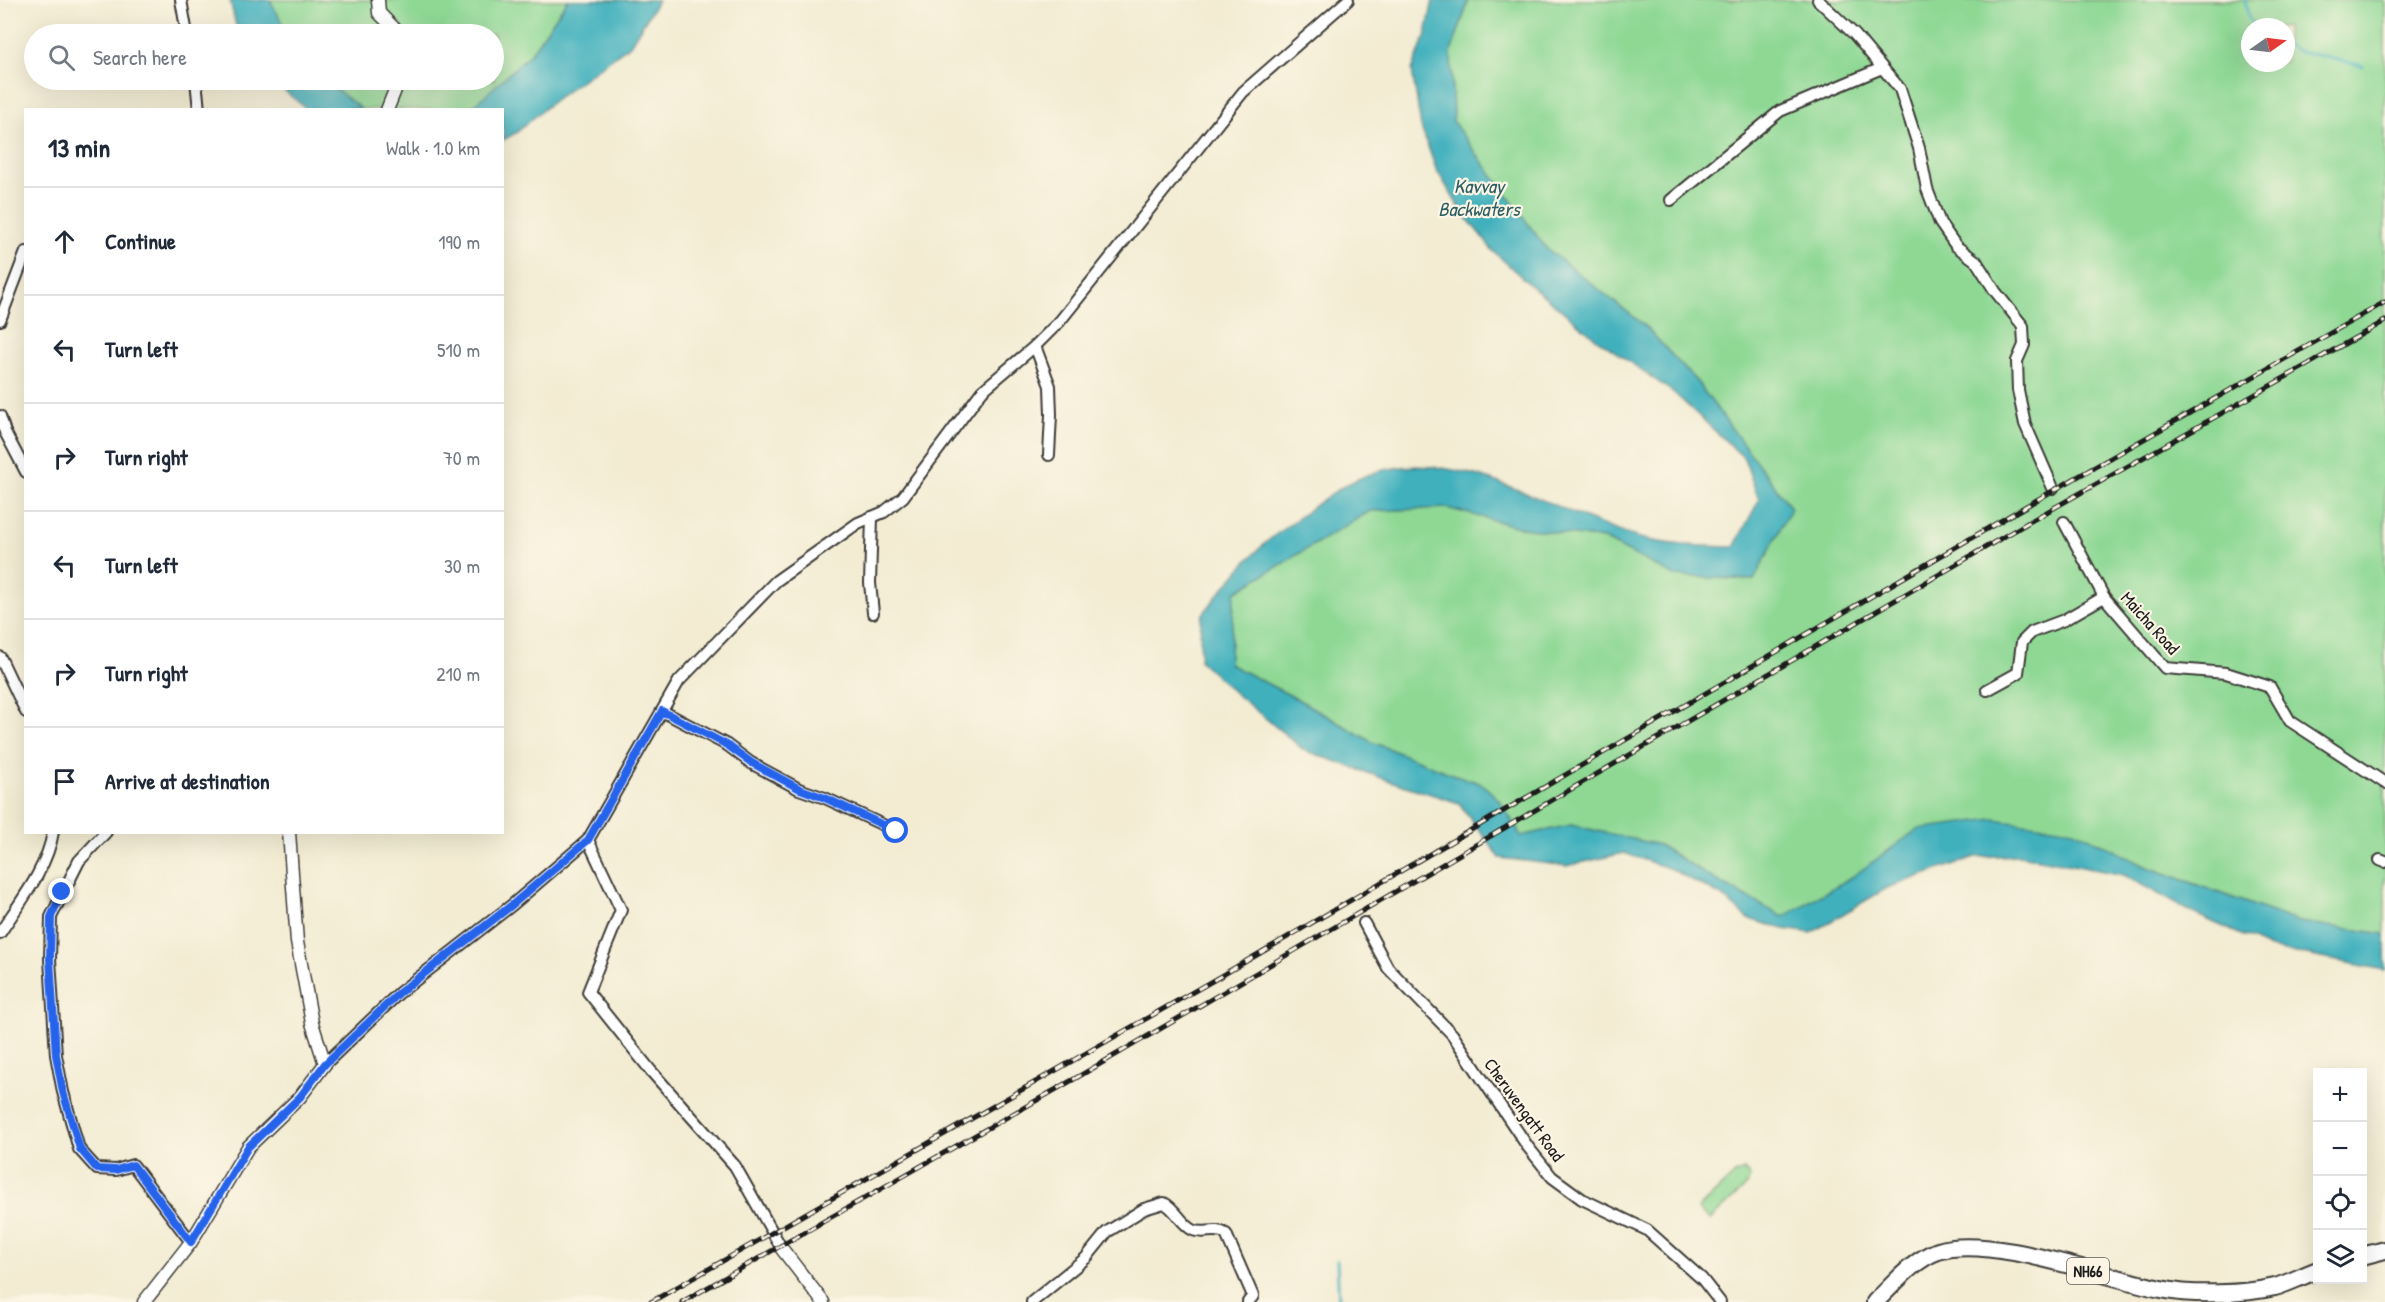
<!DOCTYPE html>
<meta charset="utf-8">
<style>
:root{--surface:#fff;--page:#f2f2f3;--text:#1f2937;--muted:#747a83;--line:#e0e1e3}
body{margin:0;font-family:"Patrick Hand",sans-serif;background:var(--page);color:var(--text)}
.controls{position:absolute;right:18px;bottom:18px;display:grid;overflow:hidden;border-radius:0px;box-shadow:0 6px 24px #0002}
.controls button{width:54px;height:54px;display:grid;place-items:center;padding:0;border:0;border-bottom:2px solid var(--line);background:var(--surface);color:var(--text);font:30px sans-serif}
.compass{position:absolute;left:2241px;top:18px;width:54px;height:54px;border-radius:50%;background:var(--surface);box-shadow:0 6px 24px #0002;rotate:76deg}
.stop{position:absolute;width:18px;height:18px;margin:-14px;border:4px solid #2563eb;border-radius:50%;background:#fff}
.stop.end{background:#2563eb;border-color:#fff;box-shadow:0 2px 6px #0008}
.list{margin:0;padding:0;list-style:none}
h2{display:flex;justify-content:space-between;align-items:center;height:78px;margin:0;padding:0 24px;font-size:26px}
h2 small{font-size:20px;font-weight:400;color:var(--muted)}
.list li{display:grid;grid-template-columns:39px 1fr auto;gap:18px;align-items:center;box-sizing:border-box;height:108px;padding:0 24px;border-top:2px solid var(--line)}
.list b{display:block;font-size:22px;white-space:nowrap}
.list em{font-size:20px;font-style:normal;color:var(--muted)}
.icon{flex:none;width:33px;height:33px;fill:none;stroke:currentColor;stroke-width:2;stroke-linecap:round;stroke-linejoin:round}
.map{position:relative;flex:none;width:2385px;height:1302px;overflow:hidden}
.search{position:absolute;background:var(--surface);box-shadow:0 6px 24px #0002;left:24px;top:24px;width:480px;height:66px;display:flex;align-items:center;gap:15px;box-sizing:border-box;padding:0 21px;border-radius:33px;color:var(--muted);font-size:22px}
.panel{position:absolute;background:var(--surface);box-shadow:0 6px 24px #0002;left:24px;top:108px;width:480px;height:726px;border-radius:0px}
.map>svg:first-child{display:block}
.green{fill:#8ed894;stroke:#557a58;stroke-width:1.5;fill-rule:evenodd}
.water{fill:#41b0bd;stroke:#2e666c;stroke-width:1.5}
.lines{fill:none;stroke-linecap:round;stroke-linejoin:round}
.stream{stroke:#41b0bd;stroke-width:3}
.minor-casing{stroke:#3c3b37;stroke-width:14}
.tertiary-casing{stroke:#3c3b37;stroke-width:15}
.trunk-casing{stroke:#3c3b37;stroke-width:20}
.minor{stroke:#fff;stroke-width:10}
.tertiary{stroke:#fff;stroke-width:12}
.trunk{stroke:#fff;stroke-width:16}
.rail-casing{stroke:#1c1c1c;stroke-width:5}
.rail{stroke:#fcf5e5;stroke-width:3;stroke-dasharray:9;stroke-linecap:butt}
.route{stroke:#2563eb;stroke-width:8}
.labels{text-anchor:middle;stroke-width:4.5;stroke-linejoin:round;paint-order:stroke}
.shield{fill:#fcf5e5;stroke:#5f5d58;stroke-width:1.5}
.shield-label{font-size:16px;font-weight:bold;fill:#1c1c1c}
.street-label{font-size:18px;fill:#1c1c1c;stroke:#fcf5e5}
.water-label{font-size:20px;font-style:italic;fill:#2d5f64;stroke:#fcf5e5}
</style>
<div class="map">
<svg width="2385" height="1302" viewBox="0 0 2385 1302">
<rect width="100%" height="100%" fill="#fcf5e5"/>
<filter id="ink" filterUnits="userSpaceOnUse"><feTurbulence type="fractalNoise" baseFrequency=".0167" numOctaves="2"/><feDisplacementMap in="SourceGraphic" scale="12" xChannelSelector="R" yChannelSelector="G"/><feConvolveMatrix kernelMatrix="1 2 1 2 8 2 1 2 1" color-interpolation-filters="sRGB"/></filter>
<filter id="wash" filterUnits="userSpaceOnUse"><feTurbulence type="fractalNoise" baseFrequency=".008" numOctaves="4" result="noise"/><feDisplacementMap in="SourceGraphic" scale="24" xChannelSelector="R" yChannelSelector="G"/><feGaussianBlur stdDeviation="1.35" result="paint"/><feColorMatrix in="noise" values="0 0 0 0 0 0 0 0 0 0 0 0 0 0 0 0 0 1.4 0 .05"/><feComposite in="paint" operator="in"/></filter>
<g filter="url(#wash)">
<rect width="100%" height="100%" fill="#f3ecd3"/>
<g class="green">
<polygon points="270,0 568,0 530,54 470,110 361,109 325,80 494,80 494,34 288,34"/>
<path d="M1469,0H2385V934L2299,922L2145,866L2074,830L1852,877L1783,917L1710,877L1659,845L1571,825L1521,836L1500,801L1482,784L1444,771L1372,742L1301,701L1229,664L1235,592L1370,511L1447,508L1523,528L1604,539L1675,576L1754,580L1791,508L1697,382L1644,325L1546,248L1453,122L1451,52ZM2250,27H2286V63H2250Z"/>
<polygon points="1744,1170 1750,1177 1747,1185 1710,1220 1698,1209 1735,1174"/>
</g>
<g class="water">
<polygon points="230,0 270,0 288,34 241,34 236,26"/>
<polygon points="568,0 658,0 630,45 553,101 516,133 503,140 502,110 470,109 530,54"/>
<path d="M1433,0H1469L1451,52L1453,122L1546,248L1644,325L1697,382L1791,508L1754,580L1675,576L1604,539L1523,528L1447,508L1370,511L1235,592L1229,664L1301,701L1372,742L1444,771L1482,784L1500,801L1521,836L1571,825L1659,845L1710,877L1783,917L1852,877L1918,829L1993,819L2074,830L2145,866L2299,922L2385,934V970L2270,948L2193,913L2124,875L2019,855L1975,857L1887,888L1811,933L1784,929L1749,919L1720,895L1671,869L1624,853L1567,866L1500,858L1459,803L1393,782L1304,750L1236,694L1200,661C1201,649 1199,627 1202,616C1204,611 1210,606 1213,601C1233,577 1253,551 1279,532C1313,508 1346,477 1388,469C1472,452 1561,516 1640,538C1670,546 1704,546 1734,547L1759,500L1744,458L1674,393L1597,339L1528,283L1493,251L1460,209L1436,169L1421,127L1412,70L1426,34Z"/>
<polygon points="271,80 325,80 361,109 307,109"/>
</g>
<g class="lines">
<g class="stream">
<polyline points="2245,0 2249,20 2259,27"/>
<polyline points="2286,44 2296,50 2363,66"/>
<polyline points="1337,1260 1339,1302"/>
</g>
</g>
</g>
<g filter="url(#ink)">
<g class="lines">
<defs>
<g id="minor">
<polyline points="181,0 187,34"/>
<polyline points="1818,0 1855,35 1900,89 1919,148 1927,189 1940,223 1956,246 1976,261 1995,291 2023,326 2024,345 2017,361 2018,390 2025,424 2053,488"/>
<polyline points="196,80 199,110"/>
<polyline points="1671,200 1780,111 1882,68"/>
<polyline points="0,320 26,252"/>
<polyline points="0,416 5,432 26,472"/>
<polyline points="1049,455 1051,415 1050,386 1035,346 1060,321 1243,92 1348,0"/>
<polyline points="872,517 870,583 873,613"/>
<polyline points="2064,522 2104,597 2165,668 2226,673 2270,687 2290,721 2385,783"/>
<polyline points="0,657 26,712"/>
<polyline points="1987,690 2018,673 2022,642 2032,632 2064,620 2104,597"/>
<polyline points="662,711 727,745 751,763 799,789 825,798 896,831"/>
<polyline points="106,832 79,861 51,917 50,959 56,1055 63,1092 79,1149 97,1169 116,1170 133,1165 191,1242"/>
<polyline points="588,840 621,910 588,992 651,1071 735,1166 782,1249"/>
<polyline points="2380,860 2385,862"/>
<polyline points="1364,923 1388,968 1452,1034 1528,1147 1552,1177 1582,1199 1647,1230 1702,1279 1720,1302"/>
<path d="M0,933C20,902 47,869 53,832"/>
<polyline points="325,1064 399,993 512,905 588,840 679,681 776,581 858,523 884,512 903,497 982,391 1035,346"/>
<path d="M1032,1302L1086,1258L1107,1232L1144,1209L1164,1203C1176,1209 1181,1224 1193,1230C1204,1235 1215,1227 1226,1234L1253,1296L1248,1302"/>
</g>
<g id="tertiary">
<polyline points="378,0 379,13 400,34"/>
<polyline points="387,110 399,80"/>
<polyline points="782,1249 823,1302"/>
<polyline points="144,1302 191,1242 248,1147 300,1097 325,1064 312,1023 297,942 289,832"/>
</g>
<g id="trunk">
<polyline points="2362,1256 2385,1250"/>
<path d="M1875,1302C1894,1284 1913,1260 1938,1251C1990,1234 2106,1278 2161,1289C2193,1296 2244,1294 2275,1287C2289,1283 2304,1275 2318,1270"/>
</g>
</defs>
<use href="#minor" class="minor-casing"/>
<use href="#tertiary" class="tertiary-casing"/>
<use href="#trunk" class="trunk-casing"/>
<use href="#minor" class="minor"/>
<use href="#tertiary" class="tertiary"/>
<use href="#trunk" class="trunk"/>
<defs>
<g id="rail">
<polyline points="651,1302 1219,977 2021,509 2385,302"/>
<polyline points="682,1302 1076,1078 2029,522 2385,321"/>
</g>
</defs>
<use href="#rail" class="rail-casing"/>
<use href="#rail" class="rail"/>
</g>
</g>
<g class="lines" filter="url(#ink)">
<polyline class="route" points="62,892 51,917 50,959 56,1055 63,1092 80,1149 97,1169 116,1170 133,1165 191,1242 248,1147 300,1097 325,1064 399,993 512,905 588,840 662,711 727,745 752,763 800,789 825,798 896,831"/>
</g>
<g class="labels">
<rect class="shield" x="2067" y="1258" width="42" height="26" rx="4.5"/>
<g class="shield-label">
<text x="2088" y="1277">NH66</text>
</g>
<g class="street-label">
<text transform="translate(2150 623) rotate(48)" y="6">Maicha Road</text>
<text transform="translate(1524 1110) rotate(54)" y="6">Cheruvengatt Road</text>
</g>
<g class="water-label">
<text x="1479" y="193">Kavvay<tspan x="1479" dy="23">Backwaters</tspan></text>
</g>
</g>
</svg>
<div class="controls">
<button>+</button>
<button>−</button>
<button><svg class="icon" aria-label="locate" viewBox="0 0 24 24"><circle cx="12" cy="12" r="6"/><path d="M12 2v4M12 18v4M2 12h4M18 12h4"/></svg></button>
<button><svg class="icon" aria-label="layers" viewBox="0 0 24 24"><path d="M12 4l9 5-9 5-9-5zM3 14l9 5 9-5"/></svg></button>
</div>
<svg class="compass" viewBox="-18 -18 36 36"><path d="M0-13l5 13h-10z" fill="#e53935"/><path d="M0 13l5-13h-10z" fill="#747a83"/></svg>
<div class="stop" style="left:896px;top:831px"></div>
<div class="stop end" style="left:62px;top:892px"></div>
<div class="search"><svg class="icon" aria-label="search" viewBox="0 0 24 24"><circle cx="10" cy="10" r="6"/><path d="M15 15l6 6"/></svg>Search here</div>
<section class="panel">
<h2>13 min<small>Walk · 1.0 km</small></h2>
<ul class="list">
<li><svg class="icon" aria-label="ahead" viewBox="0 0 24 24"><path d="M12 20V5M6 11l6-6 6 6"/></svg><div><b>Continue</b></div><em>190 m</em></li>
<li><svg class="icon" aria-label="left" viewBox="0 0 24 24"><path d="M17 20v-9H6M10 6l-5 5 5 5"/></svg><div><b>Turn left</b></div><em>510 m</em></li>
<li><svg class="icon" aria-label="right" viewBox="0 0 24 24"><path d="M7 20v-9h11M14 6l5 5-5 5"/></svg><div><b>Turn right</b></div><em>70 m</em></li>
<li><svg class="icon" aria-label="left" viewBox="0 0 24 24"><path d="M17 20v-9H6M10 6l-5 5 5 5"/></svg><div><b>Turn left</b></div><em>30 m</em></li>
<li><svg class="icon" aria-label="right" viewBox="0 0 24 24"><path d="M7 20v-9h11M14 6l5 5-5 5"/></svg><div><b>Turn right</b></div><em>210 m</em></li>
<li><svg class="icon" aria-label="arrive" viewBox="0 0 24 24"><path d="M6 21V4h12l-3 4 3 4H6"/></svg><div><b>Arrive at destination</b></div></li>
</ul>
</section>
</div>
